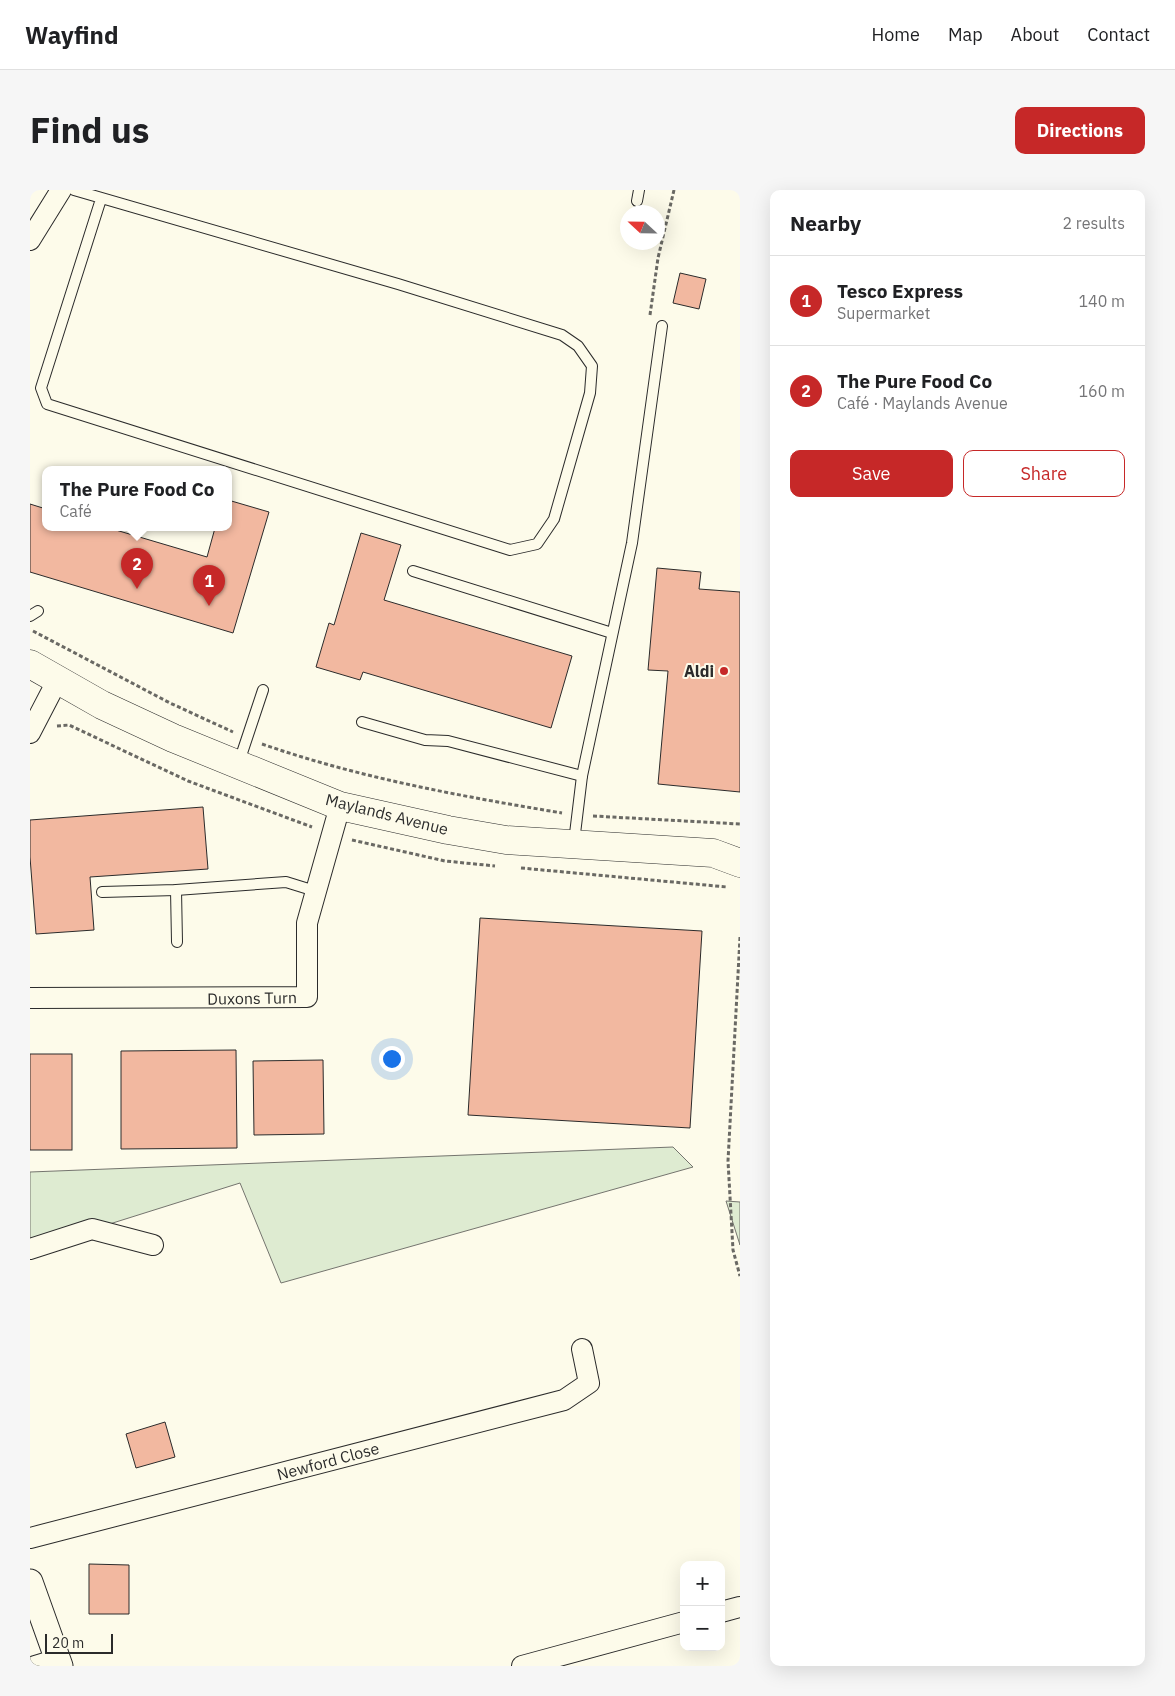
<!DOCTYPE html>
<meta charset="utf-8">
<style>
:root{--surface:#fff;--page:#f6f6f6;--text:#202124;--muted:#757577;--line:#e0e0e0;--accent:#c62828}
body{margin:0;font-family:"IBM Plex Sans",sans-serif;background:var(--page);color:var(--text)}
.controls{position:absolute;right:15px;bottom:15px;display:grid;overflow:hidden;border-radius:10px;box-shadow:0 5px 20px #0002}
.controls button{width:45px;height:45px;display:grid;place-items:center;padding:0;border:0;border-bottom:1px solid var(--line);background:var(--surface);color:var(--text);font:25px sans-serif}
.compass{position:absolute;left:590px;top:15px;width:45px;height:45px;border-radius:50%;background:var(--surface);box-shadow:0 5px 20px #0002;rotate:292deg}
.scale{position:absolute;left:15px;bottom:12px;width:68px;box-sizing:border-box;padding-left:5px;border:2px solid #2b2b2b;border-top:0;font-size:14px;line-height:18px;white-space:nowrap;color:#2b2b2b;-webkit-text-stroke:4px #fdfbea;paint-order:stroke}
.you{position:absolute;left:361px;top:868px;width:18px;height:18px;margin:-12px;border:4px solid #fff;border-radius:50%;background:#1a73e8;box-shadow:0 0 0 8px #1a73e833}
.badge{display:grid;place-items:center;width:32px;height:32px;border-radius:50%;background:var(--accent);color:#fff;font-size:16px;font-weight:700}
.pin{position:absolute;translate:-50% -41px;filter:drop-shadow(0 1px 2px #0008)}
.pin::after{content:'';position:absolute;top:26px;width:18px;height:15px;background:inherit;clip-path:polygon(0 0,100% 0,50% 100%)}
.popup{position:absolute;left:12px;top:276px;width:190px;height:65px;box-sizing:border-box;display:grid;place-content:center;border-radius:10px;background:var(--surface);filter:drop-shadow(0 1px 4px #0005);font-size:16px;white-space:nowrap;color:var(--muted)}
.popup b{font-size:19px;color:var(--text)}
.popup::after{content:'';position:absolute;left:50%;top:100%;margin-left:-10px;border:10px solid transparent;border-top-color:var(--surface)}
.list{margin:0;padding:0;list-style:none}
h2{display:flex;justify-content:space-between;align-items:center;height:65px;margin:0;padding:0 20px;font-size:21px}
h2 small{font-size:16px;font-weight:400;color:var(--muted)}
.list li{display:grid;grid-template-columns:32px 1fr auto;gap:15px;align-items:center;box-sizing:border-box;height:90px;padding:0 20px;border-top:1px solid var(--line)}
.list b{display:block;font-size:19px;white-space:nowrap}
.list p{margin:0;font-size:16px;white-space:nowrap;color:var(--muted)}
.list em{font-size:16px;font-style:normal;color:var(--muted)}
.actions{display:flex;gap:10px;padding:15px 20px}
.actions a{flex:1;padding:11px 0;border:1px solid var(--accent);border-radius:10px;text-align:center;font-size:18px;color:var(--accent)}
.actions .main{background:var(--accent);color:#fff}
.map{position:relative;flex:none;width:710px;height:1476px;overflow:hidden;border-radius:10px}
header{display:flex;align-items:center;gap:30px;box-sizing:border-box;height:70px;padding:0 25px;background:var(--surface);border-bottom:1px solid var(--line)}
header strong{font-size:24px}
nav{display:flex;gap:28px;margin-inline-start:auto;font-size:18px}
.intro{display:flex;align-items:center;justify-content:space-between;box-sizing:border-box;height:120px;padding:0 30px}
h1{margin:0;font-size:35px}
.button{padding:12px 22px;border-radius:10px;background:var(--accent);color:#fff;font-size:18px;font-weight:700}
main{display:flex;gap:30px;padding:0 30px}
aside{flex:1;background:var(--surface);border-radius:10px;box-shadow:0 5px 20px #0002}
.map>svg:first-child{display:block}
.green{fill:#deebd1;stroke:#74746e}
.building{fill:#f2b8a0;stroke:#2b2b2b}
.lines{fill:none;stroke-linecap:round;stroke-linejoin:round}
.service-casing{stroke:#2b2b2b;stroke-width:12}
.minor-casing{stroke:#2b2b2b;stroke-width:22}
.tertiary-casing{stroke:#2b2b2b;stroke-width:27}
.primary-casing{stroke:#2b2b2b;stroke-width:29}
.path{stroke:#6a6964;stroke-width:3;stroke-dasharray:4 2.5;stroke-linecap:butt}
.service{stroke:#fdfbea;stroke-width:10}
.minor{stroke:#fdfbea;stroke-width:20}
.tertiary{stroke:#fdfbea;stroke-width:25}
.primary{stroke:#fdfbea;stroke-width:28}
.poi-dot{fill:#c62828;stroke:#fdfbea;stroke-width:2}
.labels{text-anchor:middle;stroke-width:4;stroke-linejoin:round;paint-order:stroke}
.poi-label{font-size:16px;font-weight:bold;fill:#2b2b2b;stroke:#fdfbea;text-anchor:end}
.street-label{font-size:16px;fill:#2b2b2b;stroke:#fdfbea}
</style>
<header>
<strong>Wayfind</strong>
<nav><a>Home</a><a>Map</a><a>About</a><a>Contact</a></nav>
</header>
<div class="intro"><h1>Find us</h1><a class="button">Directions</a></div>
<main>
<div class="map">
<svg width="710" height="1476" viewBox="0 0 710 1476">
<rect width="100%" height="100%" fill="#fdfbea"/>
<g class="green">
<polygon points="643,957 663,977 251,1093 210,993 0,1059 0,982"/>
<polygon points="696,1011 710,1012 710,1055"/>
</g>
<g class="building">
<polygon points="650,83 676,89 669,119 643,113"/>
<polygon points="198,310 239,322 203,443 0,382 0,314 16,319 16,338 79,338 177,367 185,338 198,338"/>
<polygon points="331,343 371,355 354,410 542,466 521,538 333,482 330,490 286,477 299,433 304,435"/>
<polygon points="627,378 671,382 669,399 710,402 710,602 628,594 638,481 618,480"/>
<polygon points="173,617 178,679 60,687 64,740 6,744 0,667 0,630"/>
<polygon points="450,728 672,741 660,938 438,925"/>
<polygon points="206,860 207,958 91,959 91,861"/>
<rect x="0" y="864" width="42" height="96"/>
<polygon points="293,870 294,944 224,945 223,871"/>
<polygon points="135,1232 145,1267 106,1278 96,1244"/>
<polygon points="59,1374 99,1375 99,1424 59,1424"/>
</g>
<g class="lines">
<defs>
<g id="service">
<polyline points="44,0 368,94 532,145 548,156 562,176 560,203 524,329 507,354 480,360 17,214 11,198 71,9"/>
<polyline points="607,11 609,0"/>
<polyline points="383,381 582,443"/>
<polyline points="0,426 8,421"/>
<polyline points="332,532 395,550 418,551 552,586"/>
<polyline points="208,575 233,500"/>
<polyline points="544,652 552,586 602,353 632,136"/>
<polyline points="146,700 147,752"/>
<polyline points="72,702 146,700 256,692 285,701"/>
</g>
<g id="minor">
<polyline points="0,50 31,0"/>
<polyline points="0,543 27,491"/>
<polyline points="0,808 277,807 277,733 310,616"/>
<polyline points="0,1059 62,1039 123,1055"/>
<polyline points="0,1348 534,1210 559,1193 552,1159"/>
<polyline points="691,1422 710,1417"/>
<polyline points="5,1476 28,1469"/>
<polyline points="492,1476 654,1432"/>
</g>
<polyline id="tertiary" points="0,1392 30,1476"/>
<polyline id="primary" points="0,474 72,515 143,548 310,616 418,640 476,650 683,663 710,673"/>
</defs>
<use href="#service" class="service-casing"/>
<use href="#minor" class="minor-casing"/>
<use href="#tertiary" class="tertiary-casing"/>
<use href="#primary" class="primary-casing"/>
<g class="path">
<polyline points="620,125 628,68 644,0"/>
<polyline points="3,441 140,513 203,542"/>
<polyline points="27,536 39,535 158,591 282,637"/>
<path d="M232,554C330,588 430,606 532,623"/>
<polyline points="563,626 710,634"/>
<polyline points="322,650 415,671 465,676"/>
<polyline points="491,678 697,697"/>
<polyline points="710,747 698,971 703,1060 710,1086"/>
</g>
<use href="#service" class="service"/>
<use href="#minor" class="minor"/>
<use href="#tertiary" class="tertiary"/>
<use href="#primary" class="primary"/>
</g>
<circle class="poi-dot" cx="694" cy="481" r="5"/>
<g class="labels">
<g class="poi-label">
<text x="684" y="487">Aldi</text>
</g>
<g class="street-label">
<text transform="translate(357 624) rotate(14)" y="6">Maylands Avenue</text>
<text transform="translate(222 808) rotate(-1)" y="6">Duxons Turn</text>
<text transform="translate(298 1271) rotate(-15)" y="6">Newford Close</text>
</g>
</g>
</svg>
<div class="controls">
<button>+</button>
<button>−</button>
</div>
<svg class="compass" viewBox="-18 -18 36 36"><path d="M0-13l5 13h-10z" fill="#e53935"/><path d="M0 13l5-13h-10z" fill="#757577"/></svg>
<div class="scale">20 m</div>
<div class="you"></div>
<div class="pin badge" style="left:179px;top:416px">1</div>
<div class="pin badge" style="left:107px;top:399px">2</div>
<div class="popup"><b>The Pure Food Co</b>Café</div>
</div>
<aside>
<h2>Nearby<small>2 results</small></h2>
<ul class="list">
<li><span class="badge">1</span><div><b>Tesco Express</b><p>Supermarket</p></div><em>140 m</em></li>
<li><span class="badge">2</span><div><b>The Pure Food Co</b><p>Café · Maylands Avenue</p></div><em>160 m</em></li>
</ul>
<div class="actions"><a class="main">Save</a><a>Share</a></div>
</aside>
</main>
